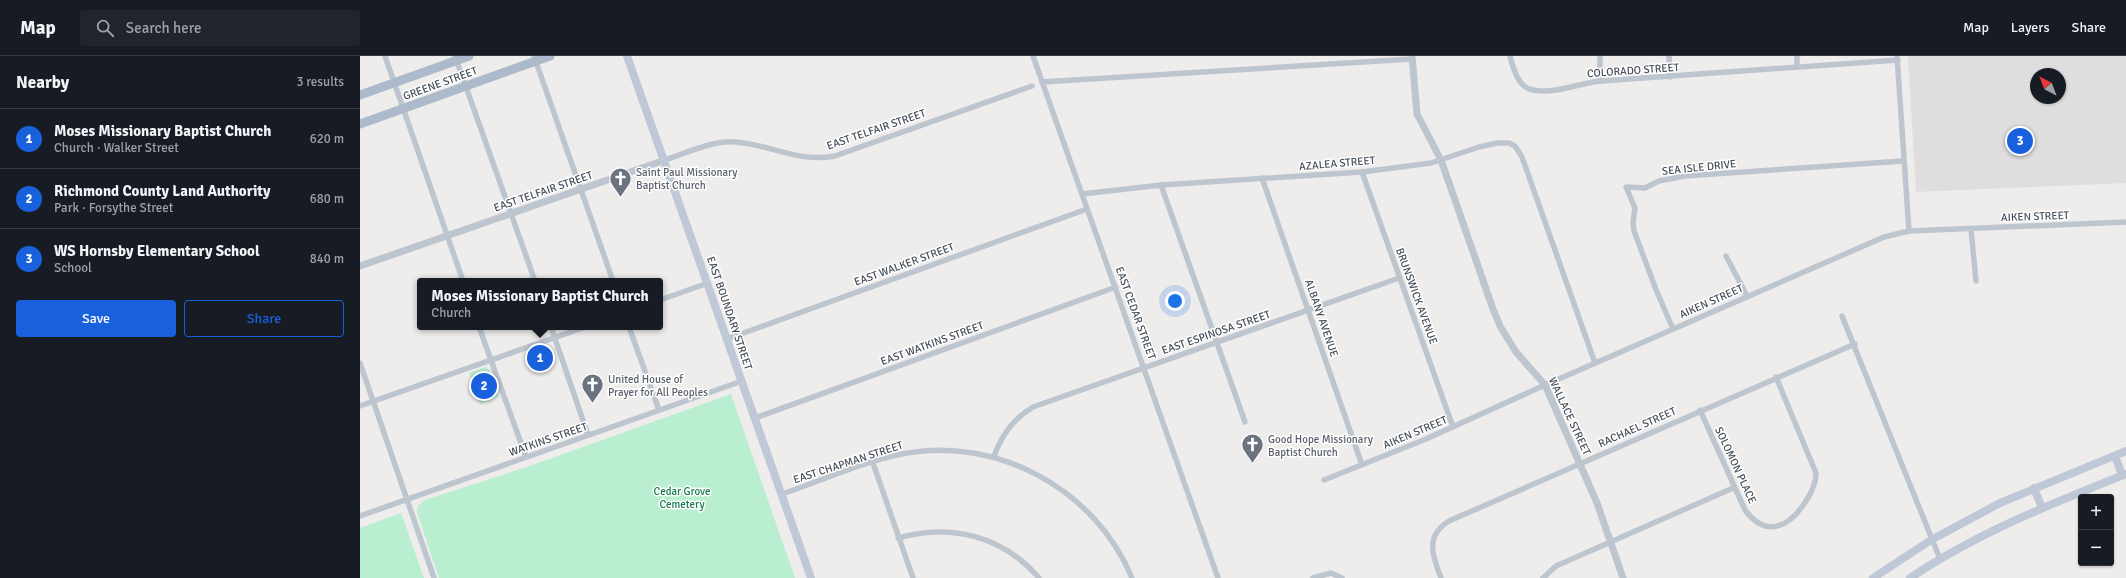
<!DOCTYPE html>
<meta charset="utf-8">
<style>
:root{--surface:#171b24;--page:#20242c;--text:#f1f3f6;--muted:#9ea1a6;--line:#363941;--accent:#1961dc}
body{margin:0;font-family:Signika,sans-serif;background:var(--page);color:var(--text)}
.controls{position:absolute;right:12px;bottom:12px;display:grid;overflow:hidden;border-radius:4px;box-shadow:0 1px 3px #0004}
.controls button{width:36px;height:36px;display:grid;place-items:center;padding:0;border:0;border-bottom:1px solid var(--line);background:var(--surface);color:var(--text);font:20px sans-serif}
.compass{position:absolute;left:1670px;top:12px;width:36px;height:36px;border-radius:50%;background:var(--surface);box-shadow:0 1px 3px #0004;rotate:318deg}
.you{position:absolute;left:815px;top:245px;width:14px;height:14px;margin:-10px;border:3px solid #fff;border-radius:50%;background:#1a73e8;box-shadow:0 0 0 6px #1a73e833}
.badge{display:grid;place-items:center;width:26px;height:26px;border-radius:50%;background:var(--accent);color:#fff;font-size:13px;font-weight:700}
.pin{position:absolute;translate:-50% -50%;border:2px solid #fff;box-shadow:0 1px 4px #0006}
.popup{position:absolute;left:57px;top:222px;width:246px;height:52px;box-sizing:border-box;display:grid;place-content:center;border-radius:4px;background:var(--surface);filter:drop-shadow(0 1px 3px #0005);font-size:13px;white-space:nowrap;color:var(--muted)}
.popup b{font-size:15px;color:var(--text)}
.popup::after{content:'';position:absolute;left:50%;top:100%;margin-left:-8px;border:8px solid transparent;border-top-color:var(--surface)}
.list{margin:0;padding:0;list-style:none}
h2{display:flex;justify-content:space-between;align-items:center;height:52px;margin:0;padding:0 16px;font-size:17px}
h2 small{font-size:13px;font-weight:400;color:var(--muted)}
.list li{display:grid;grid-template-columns:26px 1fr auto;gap:12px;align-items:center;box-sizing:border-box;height:60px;padding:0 16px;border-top:1px solid var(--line)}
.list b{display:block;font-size:15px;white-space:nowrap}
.list p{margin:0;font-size:13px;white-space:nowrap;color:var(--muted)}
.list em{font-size:13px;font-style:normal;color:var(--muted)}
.actions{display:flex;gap:8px;padding:12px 16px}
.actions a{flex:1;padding:9px 0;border:1px solid var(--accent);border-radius:4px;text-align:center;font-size:14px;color:var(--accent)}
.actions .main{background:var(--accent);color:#fff}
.icon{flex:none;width:22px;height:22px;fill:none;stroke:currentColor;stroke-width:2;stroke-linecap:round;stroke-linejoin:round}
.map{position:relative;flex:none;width:1766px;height:522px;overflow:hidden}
header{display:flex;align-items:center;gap:24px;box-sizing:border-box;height:56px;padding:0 20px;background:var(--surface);border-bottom:1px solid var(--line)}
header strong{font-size:19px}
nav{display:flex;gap:22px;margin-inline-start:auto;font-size:14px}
.search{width:280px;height:36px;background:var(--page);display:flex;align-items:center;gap:10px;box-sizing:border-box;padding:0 14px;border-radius:4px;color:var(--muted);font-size:15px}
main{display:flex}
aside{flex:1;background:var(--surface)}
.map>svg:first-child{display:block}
.education{fill:#e0ddde;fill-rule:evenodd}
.green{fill:#b9eed1}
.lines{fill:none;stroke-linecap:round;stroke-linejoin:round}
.minor{stroke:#bdc6cf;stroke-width:5.5}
.tertiary{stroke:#bdc6cf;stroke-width:7}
.secondary{stroke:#bfc8d6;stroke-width:8}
.primary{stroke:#acbacc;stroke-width:9}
.labels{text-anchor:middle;stroke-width:3;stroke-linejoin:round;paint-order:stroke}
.street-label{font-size:11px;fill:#454e5a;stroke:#fff}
.worship-label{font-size:11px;fill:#5b616d;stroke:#fff;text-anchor:start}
.park-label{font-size:11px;fill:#167a4f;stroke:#fff}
</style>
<header>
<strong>Map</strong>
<div class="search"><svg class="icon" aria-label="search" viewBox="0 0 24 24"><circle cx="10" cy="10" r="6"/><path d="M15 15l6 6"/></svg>Search here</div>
<nav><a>Map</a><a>Layers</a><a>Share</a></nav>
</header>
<main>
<aside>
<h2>Nearby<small>3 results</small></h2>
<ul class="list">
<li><span class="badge">1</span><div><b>Moses Missionary Baptist Church</b><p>Church · Walker Street</p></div><em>620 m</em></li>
<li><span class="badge">2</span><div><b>Richmond County Land Authority</b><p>Park · Forsythe Street</p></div><em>680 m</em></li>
<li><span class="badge">3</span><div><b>WS Hornsby Elementary School</b><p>School</p></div><em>840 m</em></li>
</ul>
<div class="actions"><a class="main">Save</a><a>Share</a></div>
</aside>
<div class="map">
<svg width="1766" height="522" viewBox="0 0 1766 522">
<rect width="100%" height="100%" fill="#efecec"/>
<path class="education" d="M1548,0H1766V127L1556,136ZM1676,18H1700V42H1676Z"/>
<g class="green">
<polygon points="126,311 130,315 139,341 120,348 109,317"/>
<polygon points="371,338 435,522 79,522 57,456 58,450 65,444 170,410"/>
<polygon points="41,457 64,522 0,522 0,472"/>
</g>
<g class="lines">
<g class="minor">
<polyline points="25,0 103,225"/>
<polyline points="95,0 175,225"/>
<polyline points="174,0 253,225"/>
<polyline points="673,0 858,522"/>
<path d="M1150,0C1153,11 1157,28 1169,33C1192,40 1218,27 1241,25C1340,18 1439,11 1538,4"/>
<polyline points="1240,0 1240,25"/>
<polyline points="1309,0 1310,21"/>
<polyline points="1437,0 1437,11"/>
<polyline points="1537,0 1549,175"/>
<polyline points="682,26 1052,3"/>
<path d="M305,104C327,97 352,84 376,86C412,89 438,107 475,100L672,30"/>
<polyline points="1002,116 1093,371"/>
<polyline points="902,122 1002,409"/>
<polyline points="801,129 885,366"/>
<polyline points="722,138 801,129 1002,116 1071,107 1119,91 1137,87 1149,87 1155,90 1162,101 1235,307"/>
<polyline points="1611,173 1616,225"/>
<polyline points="1366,200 1387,240"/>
<polyline points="300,244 348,227"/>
<polyline points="1482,260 1580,503"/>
<polyline points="119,271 166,401"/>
<polyline points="191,271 228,379"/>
<polyline points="269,271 299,354"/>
<polyline points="1313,273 1297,236 1274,175 1273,167 1275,152 1266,131 1285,132 1299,125 1325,120 1543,105"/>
<polyline points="367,283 727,153"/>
<polyline points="0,307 74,522"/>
<polyline points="0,350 225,271"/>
<path d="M1340,354L1385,454C1406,482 1429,472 1446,445C1452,436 1456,428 1456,417L1416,321"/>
<polyline points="395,362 756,231"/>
<path d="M634,400C642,379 653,363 673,351L1039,222"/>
<polyline points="513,407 553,522"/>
<polyline points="964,424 1066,383 1185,329 1524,181 1549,175 1766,166"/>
<path d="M422,438C461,425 501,406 542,398C637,379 736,434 772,522"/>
<polyline points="0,460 382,325"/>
<path d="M538,482C591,467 643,480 679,522"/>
<polyline points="953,522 971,517 982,522"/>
<path d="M1081,522C1072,499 1065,480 1089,465L1495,288"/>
<polyline points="1183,522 1196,510 1373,432"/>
</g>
<g class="tertiary">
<polyline points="1052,0 1057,58 1081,104 1133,253 1140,270 1156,296 1185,329 1237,447 1263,522"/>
<polyline points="0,210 305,104"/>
</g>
<g class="secondary">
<polyline points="267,0 451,522"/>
<polyline points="1755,400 1762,419"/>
<polyline points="1674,432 1682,452"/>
<polyline points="1513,522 1571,484 1640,447 1766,395"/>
<path d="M1550,522C1617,477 1691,448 1766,418"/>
</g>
<g class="primary">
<polyline points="0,39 109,0"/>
<polyline points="0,68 190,0"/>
</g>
</g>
<defs>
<symbol id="church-pin" viewBox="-11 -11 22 30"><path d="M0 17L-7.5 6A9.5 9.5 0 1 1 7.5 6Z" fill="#6b7280" stroke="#fff"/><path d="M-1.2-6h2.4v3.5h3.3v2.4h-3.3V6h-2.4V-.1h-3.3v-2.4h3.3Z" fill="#fff"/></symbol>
</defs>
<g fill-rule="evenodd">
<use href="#church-pin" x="248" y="110" width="25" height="34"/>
<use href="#church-pin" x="220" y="316" width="25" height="34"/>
<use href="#church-pin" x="880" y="376" width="25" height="34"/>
</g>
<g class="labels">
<g class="street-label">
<text transform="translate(1273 14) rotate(-4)" y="4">COLORADO STREET</text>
<text transform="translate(80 27) rotate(-20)" y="4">GREENE STREET</text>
<text transform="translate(516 73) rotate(-19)" y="4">EAST TELFAIR STREET</text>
<text transform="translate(977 107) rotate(-5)" y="4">AZALEA STREET</text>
<text transform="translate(1339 111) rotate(-6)" y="4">SEA ISLE DRIVE</text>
<text transform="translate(183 135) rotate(-19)" y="4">EAST TELFAIR STREET</text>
<text transform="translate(1675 160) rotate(-2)" y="4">AIKEN STREET</text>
<text transform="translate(544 208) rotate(-20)" y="4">EAST WALKER STREET</text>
<text transform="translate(1057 240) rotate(70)" y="4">BRUNSWICK AVENUE</text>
<text transform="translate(1351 245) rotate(-24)" y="4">AIKEN STREET</text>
<text transform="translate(370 257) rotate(71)" y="4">EAST BOUNDARY STREET</text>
<text transform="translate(776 257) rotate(70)" y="4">EAST CEDAR STREET</text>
<text transform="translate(962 262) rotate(71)" y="4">ALBANY AVENUE</text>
<text transform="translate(856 276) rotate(-19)" y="4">EAST ESPINOSA STREET</text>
<text transform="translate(572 287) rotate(-20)" y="4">EAST WATKINS STREET</text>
<text transform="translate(1210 360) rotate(65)" y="4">WALLACE STREET</text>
<text transform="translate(1277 371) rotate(-24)" y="4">RACHAEL STREET</text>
<text transform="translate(1055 376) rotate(-23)" y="4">AIKEN STREET</text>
<text transform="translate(188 383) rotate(-19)" y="4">WATKINS STREET</text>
<text transform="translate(488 406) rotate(-18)" y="4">EAST CHAPMAN STREET</text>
<text transform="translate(1376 409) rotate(65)" y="4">SOLOMON PLACE</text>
</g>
<g class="worship-label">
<text x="276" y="120">Saint Paul Missionary<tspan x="276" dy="13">Baptist Church</tspan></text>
<text x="248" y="327">United House of<tspan x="248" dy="13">Prayer for All Peoples</tspan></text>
<text x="908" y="387">Good Hope Missionary<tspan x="908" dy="13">Baptist Church</tspan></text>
</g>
<g class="park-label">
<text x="322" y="439">Cedar Grove<tspan x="322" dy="13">Cemetery</tspan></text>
</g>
</g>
</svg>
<div class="controls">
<button>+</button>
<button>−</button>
</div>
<svg class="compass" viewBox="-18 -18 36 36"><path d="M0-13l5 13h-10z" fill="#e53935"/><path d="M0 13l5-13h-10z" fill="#9ea1a6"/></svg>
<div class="you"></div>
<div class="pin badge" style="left:180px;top:302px">1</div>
<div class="popup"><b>Moses Missionary Baptist Church</b>Church</div>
<div class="pin badge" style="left:124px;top:330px">2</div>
<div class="pin badge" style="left:1660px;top:85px">3</div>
</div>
</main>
